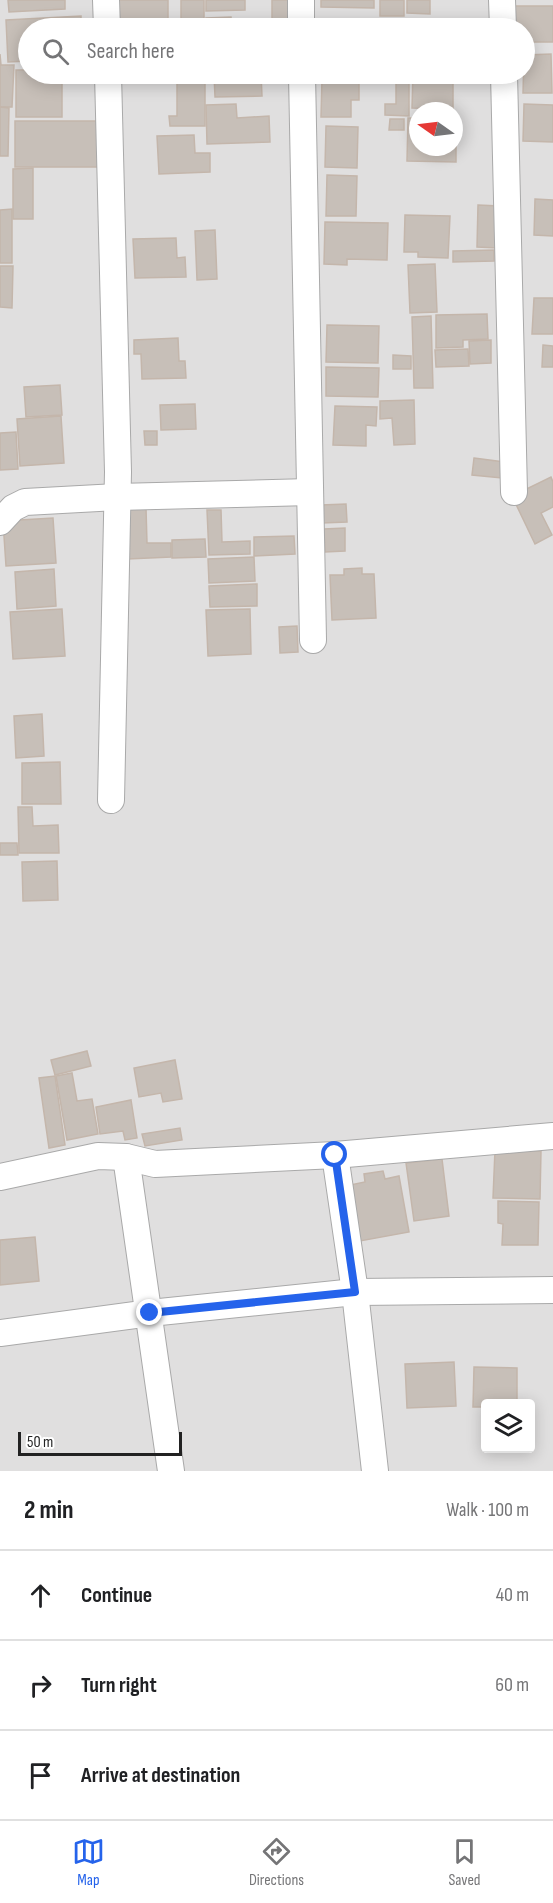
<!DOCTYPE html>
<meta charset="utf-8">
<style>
:root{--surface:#fff;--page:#f2f2f2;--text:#202124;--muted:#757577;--line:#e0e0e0;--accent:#2563eb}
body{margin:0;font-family:"Sofia Sans Condensed",sans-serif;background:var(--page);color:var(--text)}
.controls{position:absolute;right:18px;bottom:18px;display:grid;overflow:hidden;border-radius:6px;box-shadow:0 3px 15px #0003}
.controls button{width:54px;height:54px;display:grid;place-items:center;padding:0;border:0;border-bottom:2px solid var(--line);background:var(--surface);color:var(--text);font:30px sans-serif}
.compass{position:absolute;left:409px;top:102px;width:54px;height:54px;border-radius:50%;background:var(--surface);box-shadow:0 3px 15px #0003;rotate:284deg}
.scale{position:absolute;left:18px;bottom:15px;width:164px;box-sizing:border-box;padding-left:6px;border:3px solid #222;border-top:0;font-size:16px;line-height:21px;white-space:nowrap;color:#222;-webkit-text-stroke:4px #fff;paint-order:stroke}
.stop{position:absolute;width:18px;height:18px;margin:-14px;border:4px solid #2563eb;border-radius:50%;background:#fff}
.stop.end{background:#2563eb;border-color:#fff;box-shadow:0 2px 6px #0008}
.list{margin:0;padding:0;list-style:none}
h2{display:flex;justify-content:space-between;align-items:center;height:78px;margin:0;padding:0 24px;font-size:26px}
h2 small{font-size:20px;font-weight:400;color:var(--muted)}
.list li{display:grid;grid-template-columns:39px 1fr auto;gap:18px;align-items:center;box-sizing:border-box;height:90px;padding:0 24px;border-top:2px solid var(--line)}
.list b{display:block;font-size:22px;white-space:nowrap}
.list em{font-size:20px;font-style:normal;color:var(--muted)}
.icon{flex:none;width:33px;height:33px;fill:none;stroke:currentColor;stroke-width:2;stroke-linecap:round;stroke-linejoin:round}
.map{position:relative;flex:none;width:553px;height:1471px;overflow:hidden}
.search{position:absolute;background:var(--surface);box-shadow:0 3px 15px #0003;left:18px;right:18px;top:18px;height:66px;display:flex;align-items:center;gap:15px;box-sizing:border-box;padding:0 21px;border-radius:33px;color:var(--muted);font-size:22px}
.sheet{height:348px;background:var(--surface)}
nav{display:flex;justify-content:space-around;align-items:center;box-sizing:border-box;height:84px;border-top:2px solid var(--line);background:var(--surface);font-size:16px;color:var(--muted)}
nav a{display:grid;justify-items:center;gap:3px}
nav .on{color:var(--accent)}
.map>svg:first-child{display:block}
.residential{fill:#e0dfdf;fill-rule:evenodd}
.building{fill:#c7bfb8;stroke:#c4b6ab;stroke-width:1.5}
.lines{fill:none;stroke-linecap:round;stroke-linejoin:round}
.minor-casing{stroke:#a9a9a9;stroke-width:28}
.minor{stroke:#fff;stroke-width:26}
.route{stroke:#2563eb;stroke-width:8}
</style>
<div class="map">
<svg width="553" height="1471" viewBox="0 0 553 1471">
<rect width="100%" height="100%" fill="#f2efe9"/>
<path class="residential" d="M0,0H553V1471H0ZM28,28H524V74H28ZM418,111H454V147H418ZM486,1404H530V1448H486Z"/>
<g class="building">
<polygon points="8,0 65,0 65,9 9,12"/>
<polygon points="114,0 168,0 168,21 115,23"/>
<rect x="181" y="0" width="23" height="21"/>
<polygon points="206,0 245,0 245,10 206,11"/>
<rect x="272" y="0" width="21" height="28"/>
<polygon points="321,0 374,0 374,8 321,7"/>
<rect x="380" y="0" width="24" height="16"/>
<polygon points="407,0 430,0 430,14 407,13"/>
<polygon points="514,6 553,6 553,42 524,42 524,28 514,28"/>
<polygon points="81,16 81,28 28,28 28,61 8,62 6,20"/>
<polygon points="231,17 232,28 206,28 206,18"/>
<polygon points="318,20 360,21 360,28 318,28"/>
<polygon points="395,21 406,21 405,28 395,28"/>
<polygon points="126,26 161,27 161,28 126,28"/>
<polygon points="0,54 1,65 14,65 12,107 0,107"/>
<polygon points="551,54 552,93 523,93 524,55"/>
<polygon points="16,70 28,70 28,74 62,74 62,117 16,117"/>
<polygon points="214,74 261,74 262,96 215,97"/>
<polygon points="413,74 453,74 453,109 412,108"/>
<polygon points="177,76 205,76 205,126 170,126 169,116 177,116"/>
<polygon points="322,79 359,80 359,100 351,100 351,117 321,117"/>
<polygon points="396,81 409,81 409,116 385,115 385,104 396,104"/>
<polygon points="236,104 237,118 269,116 270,142 207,144 206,105"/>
<polygon points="524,104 553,105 553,142 523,141"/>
<polygon points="0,107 9,108 8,156 0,156"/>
<polygon points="408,118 418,118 418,147 454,147 454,119 456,119 456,162 407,161"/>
<polygon points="390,119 404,119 404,130 389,130"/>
<rect x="15" y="121" width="83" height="46"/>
<polygon points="326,126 358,127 357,168 325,167"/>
<polygon points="194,135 195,153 210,153 210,172 159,174 157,136"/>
<polygon points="33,168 33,219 13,219 13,169"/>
<polygon points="327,175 357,176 356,216 326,216"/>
<polygon points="535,199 553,200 553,236 534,235"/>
<polygon points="478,205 499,206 498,248 477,247"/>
<polygon points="12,209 12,263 0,263 0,210"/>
<polygon points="405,215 450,216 448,258 418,257 418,252 404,252"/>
<polygon points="325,222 388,223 387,260 347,259 347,265 324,264"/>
<polygon points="215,230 217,279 197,280 195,231"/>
<polygon points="176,238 177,258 185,257 186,277 135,278 133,239"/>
<polygon points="494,250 494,261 453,262 453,251"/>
<polygon points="435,264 437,312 410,313 408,265"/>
<polygon points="0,266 13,266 12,308 0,307"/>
<polygon points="534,298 553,298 553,334 532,334"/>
<polygon points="487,314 488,339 463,340 463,347 436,348 436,315"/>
<polygon points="431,316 433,388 414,388 412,317"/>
<polygon points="327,325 379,326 378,363 326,362"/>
<polygon points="178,338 179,361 185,361 186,378 142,379 141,354 134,354 134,340"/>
<polygon points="491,340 491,363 470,364 469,341"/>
<polygon points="543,345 553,346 553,367 542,367"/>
<polygon points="468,349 469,366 436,367 435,350"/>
<polygon points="393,355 411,356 411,369 393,369"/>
<polygon points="326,367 379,368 378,397 326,396"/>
<polygon points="60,385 62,415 26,417 24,387"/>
<polygon points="414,400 415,444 394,445 392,418 380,419 380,401"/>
<polygon points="195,404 196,429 161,430 160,405"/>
<polygon points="335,406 377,407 376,426 366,425 366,446 333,445"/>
<polygon points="61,416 64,463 20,466 17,419"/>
<polygon points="144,431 157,431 157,445 145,445"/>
<polygon points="16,432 18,469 0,470 0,433"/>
<polygon points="474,458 504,462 502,478 472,475"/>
<polygon points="551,477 553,482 553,507 541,513 552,535 535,544 512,496"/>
<polygon points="346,504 347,522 322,523 321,505"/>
<polygon points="146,508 147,543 171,543 171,557 128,559 126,509"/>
<polygon points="207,510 221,510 222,542 250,541 250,554 209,555"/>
<polygon points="53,518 56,563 6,566 3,521"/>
<polygon points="345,528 345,551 325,552 324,529"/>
<polygon points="294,536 295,554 254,556 254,537"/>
<polygon points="205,539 206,557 172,558 172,540"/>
<polygon points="254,557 255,581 209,583 208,559"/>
<polygon points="362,568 362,574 374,574 376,618 332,620 330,575 344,575 344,569"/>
<polygon points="54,569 56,606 17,609 15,572"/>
<polygon points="257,584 257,606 210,607 209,586"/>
<polygon points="62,609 65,656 13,659 10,612"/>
<polygon points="250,609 251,654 208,656 206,610"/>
<polygon points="297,626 298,652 280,653 279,627"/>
<polygon points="42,714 44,756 16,758 14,716"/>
<polygon points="60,762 61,804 22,804 22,763"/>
<polygon points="18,807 32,807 33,826 58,825 59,853 19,853"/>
<polygon points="0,843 17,843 18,855 0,855"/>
<polygon points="57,861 58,900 23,901 22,862"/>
<polygon points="87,1051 91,1066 55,1075 51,1060"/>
<polygon points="175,1060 182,1099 163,1102 161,1093 139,1097 134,1068"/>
<polygon points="72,1073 77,1101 92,1099 98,1134 67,1140 56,1076"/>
<polygon points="55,1076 65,1145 49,1148 39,1078"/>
<polygon points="131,1100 137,1138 125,1140 123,1131 100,1134 96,1107"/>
<polygon points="180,1128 182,1140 145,1146 142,1134"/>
<polygon points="495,1150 541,1151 540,1199 493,1198"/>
<polygon points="442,1159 449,1216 414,1221 406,1163"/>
<polygon points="383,1171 385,1179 399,1176 409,1232 360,1241 350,1185 365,1182 364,1174"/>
<polygon points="498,1201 539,1202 538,1245 502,1245 503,1224 498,1223"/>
<polygon points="35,1237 39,1281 0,1285 0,1240"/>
<polygon points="454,1362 456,1406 407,1408 405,1364"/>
<polygon points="474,1367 517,1368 517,1404 486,1404 486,1407 473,1407"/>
</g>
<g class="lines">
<defs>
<g id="minor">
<polyline points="106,0 107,28"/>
<polyline points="301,0 301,28"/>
<polyline points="502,0 503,28"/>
<polyline points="108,74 118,472 111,800"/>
<polyline points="302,74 313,640"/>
<polyline points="504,74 514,492"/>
<polyline points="0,522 13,508 25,502 117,497 310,492"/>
<polyline points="335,1155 355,1292 375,1471"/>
<polyline points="126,1157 171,1471"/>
<polyline points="0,1177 98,1156 126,1157 155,1164 335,1155 553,1136"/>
<polyline points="0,1333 150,1313 355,1292 553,1290"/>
</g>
</defs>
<use href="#minor" class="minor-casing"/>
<use href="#minor" class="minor"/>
</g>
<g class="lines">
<polyline class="route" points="150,1313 355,1292 335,1155"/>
</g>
</svg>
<div class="controls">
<button><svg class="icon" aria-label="layers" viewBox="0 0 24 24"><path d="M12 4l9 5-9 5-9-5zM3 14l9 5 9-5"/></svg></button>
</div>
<svg class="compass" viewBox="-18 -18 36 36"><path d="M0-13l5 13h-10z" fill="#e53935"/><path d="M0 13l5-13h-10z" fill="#757577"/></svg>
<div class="scale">50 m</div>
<div class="stop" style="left:335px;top:1155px"></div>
<div class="stop end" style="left:150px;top:1313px"></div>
<div class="search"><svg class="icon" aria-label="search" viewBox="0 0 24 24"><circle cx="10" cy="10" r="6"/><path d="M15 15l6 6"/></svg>Search here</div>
</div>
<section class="sheet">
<h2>2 min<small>Walk · 100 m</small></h2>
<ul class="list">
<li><svg class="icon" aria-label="ahead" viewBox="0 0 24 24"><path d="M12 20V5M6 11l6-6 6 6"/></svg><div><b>Continue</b></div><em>40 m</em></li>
<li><svg class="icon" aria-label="right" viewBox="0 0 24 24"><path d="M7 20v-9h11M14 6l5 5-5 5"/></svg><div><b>Turn right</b></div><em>60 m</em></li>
<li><svg class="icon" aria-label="arrive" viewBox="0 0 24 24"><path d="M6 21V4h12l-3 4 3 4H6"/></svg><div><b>Arrive at destination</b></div></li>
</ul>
</section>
<nav>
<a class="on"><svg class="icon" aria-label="map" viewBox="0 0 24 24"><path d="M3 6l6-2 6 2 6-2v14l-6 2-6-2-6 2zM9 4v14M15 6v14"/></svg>Map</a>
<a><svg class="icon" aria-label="directions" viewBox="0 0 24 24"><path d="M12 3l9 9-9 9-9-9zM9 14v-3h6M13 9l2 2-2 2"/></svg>Directions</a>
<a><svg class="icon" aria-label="saved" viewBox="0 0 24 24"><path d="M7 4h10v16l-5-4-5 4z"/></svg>Saved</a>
</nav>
